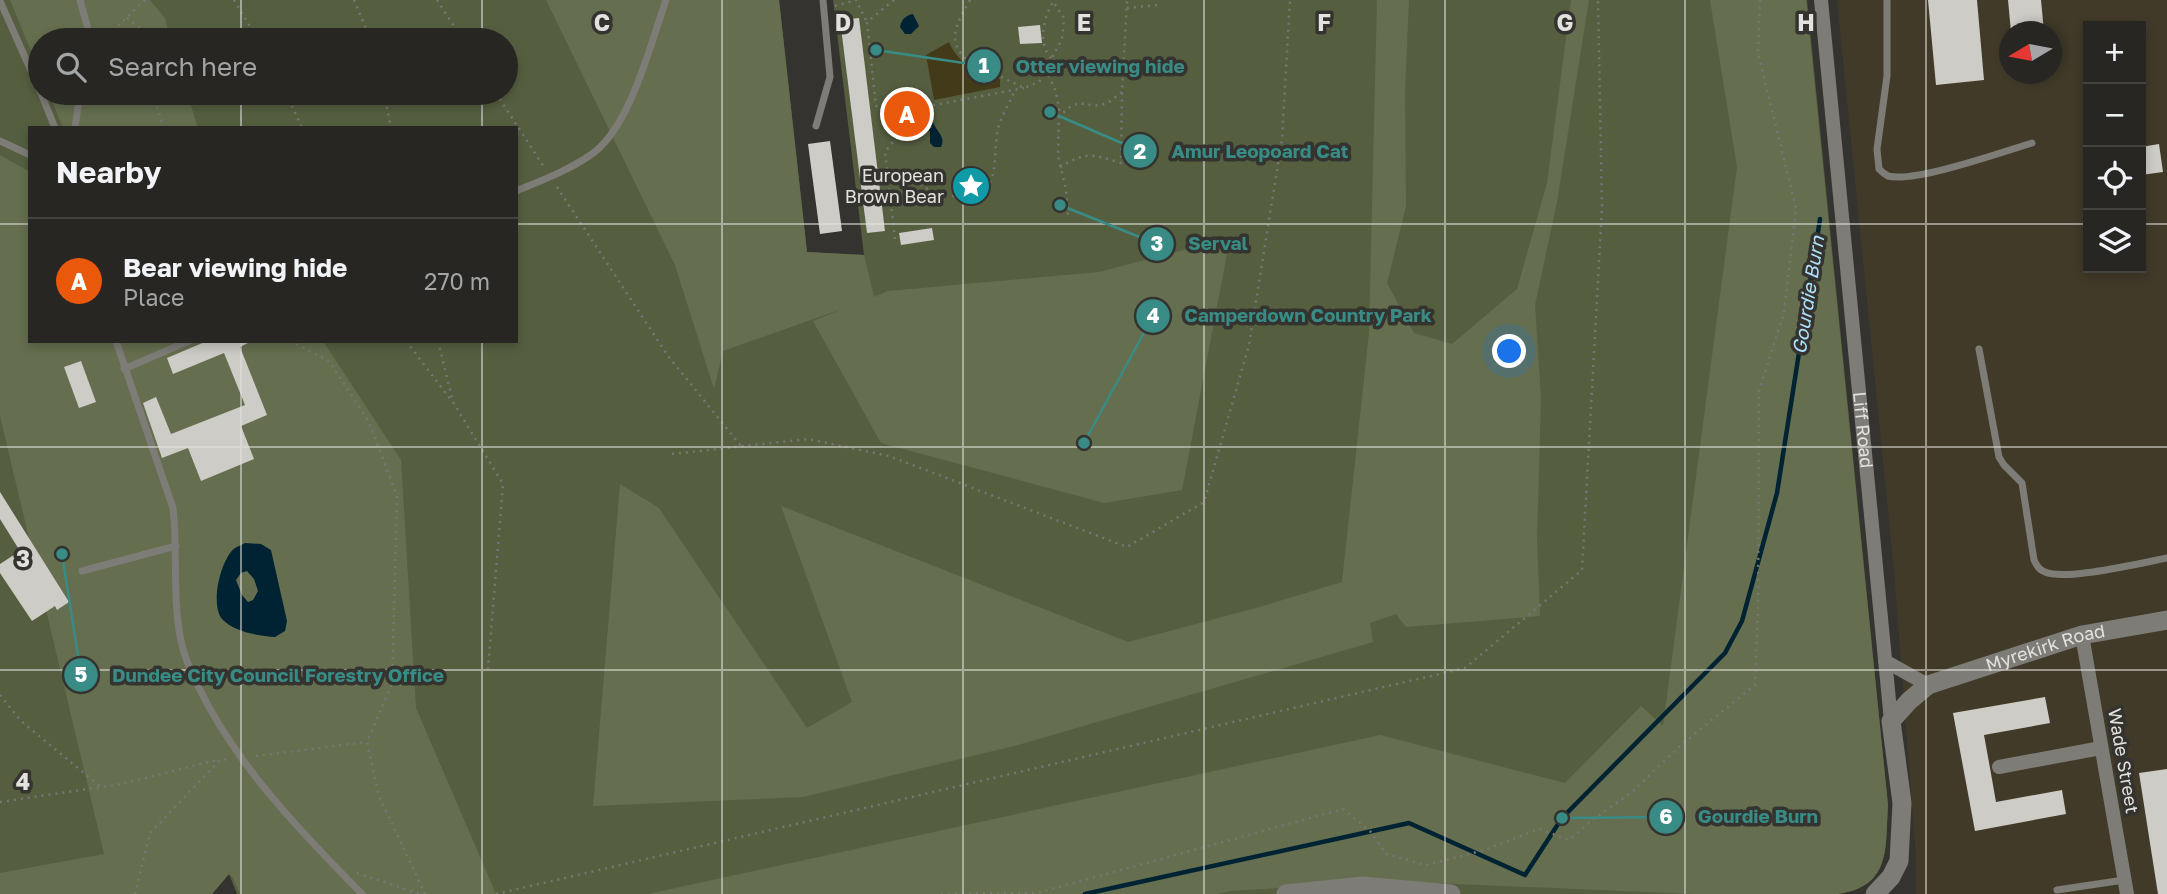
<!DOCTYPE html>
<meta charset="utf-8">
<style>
:root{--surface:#272623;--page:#333230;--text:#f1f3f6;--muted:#a4a5a6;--line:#434341;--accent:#ea580c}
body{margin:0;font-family:"Golos Text",sans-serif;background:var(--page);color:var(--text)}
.controls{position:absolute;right:21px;top:21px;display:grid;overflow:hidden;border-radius:0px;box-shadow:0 4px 10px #0003}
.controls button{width:63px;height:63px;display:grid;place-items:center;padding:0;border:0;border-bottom:2px solid var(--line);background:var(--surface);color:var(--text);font:35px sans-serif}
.compass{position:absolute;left:1999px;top:21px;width:63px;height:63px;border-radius:50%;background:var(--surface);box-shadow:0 4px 10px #0003;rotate:260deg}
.you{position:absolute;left:1510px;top:352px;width:24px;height:24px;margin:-18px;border:5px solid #fff;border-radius:50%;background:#1a73e8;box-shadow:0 0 0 10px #1a73e833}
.badge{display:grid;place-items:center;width:46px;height:46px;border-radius:50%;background:var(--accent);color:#fff;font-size:23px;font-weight:700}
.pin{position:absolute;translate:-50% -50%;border:4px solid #fff;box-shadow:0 2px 7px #0006}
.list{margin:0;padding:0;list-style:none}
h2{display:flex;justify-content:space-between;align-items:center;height:91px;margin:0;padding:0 28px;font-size:30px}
h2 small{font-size:23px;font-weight:400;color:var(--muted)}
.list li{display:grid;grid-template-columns:46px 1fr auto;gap:21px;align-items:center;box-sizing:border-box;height:126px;padding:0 28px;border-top:2px solid var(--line)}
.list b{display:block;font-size:26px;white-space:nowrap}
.list p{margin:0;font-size:23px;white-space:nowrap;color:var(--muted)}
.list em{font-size:23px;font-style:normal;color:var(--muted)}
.icon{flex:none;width:38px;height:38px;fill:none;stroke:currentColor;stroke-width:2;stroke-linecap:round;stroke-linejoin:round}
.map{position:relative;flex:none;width:2167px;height:894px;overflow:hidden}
.search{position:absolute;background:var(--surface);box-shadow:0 4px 10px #0003;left:28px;top:28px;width:490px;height:77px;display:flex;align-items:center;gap:18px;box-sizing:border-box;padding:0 24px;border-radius:38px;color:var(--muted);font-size:26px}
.panel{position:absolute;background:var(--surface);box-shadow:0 4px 10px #0003;left:28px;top:126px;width:490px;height:217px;border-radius:0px}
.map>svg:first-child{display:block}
.industrial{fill:#413a29;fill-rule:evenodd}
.green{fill:#555f40;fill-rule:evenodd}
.forest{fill:#656f4f}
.sand{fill:#433a1a}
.water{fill:#002333;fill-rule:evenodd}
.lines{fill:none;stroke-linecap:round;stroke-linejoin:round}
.stream{stroke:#002333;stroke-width:4.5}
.building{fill:#cdccc7}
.path{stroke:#777673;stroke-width:2.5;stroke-dasharray:2 5;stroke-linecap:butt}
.lane{stroke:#7d7c77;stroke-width:7}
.street{stroke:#7d7c77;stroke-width:14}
.secondary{stroke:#7d7c77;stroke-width:19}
.grid{fill:none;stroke:#e3e2df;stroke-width:2;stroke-opacity:0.55}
.labels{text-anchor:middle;stroke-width:7;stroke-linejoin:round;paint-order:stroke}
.poi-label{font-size:18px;fill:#e3e2df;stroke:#34332f;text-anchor:end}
.street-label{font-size:18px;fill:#e3e2df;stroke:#34332f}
.water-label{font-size:19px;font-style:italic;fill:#aee1fc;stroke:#34332f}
.grid-label{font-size:23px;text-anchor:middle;font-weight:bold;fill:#e3e2df;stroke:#34332f;stroke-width:7;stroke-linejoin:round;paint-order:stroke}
.leader{fill:none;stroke:#398c85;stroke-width:2.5}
.callout-dot{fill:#398c85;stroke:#34332f;stroke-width:2.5}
.mark-label{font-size:21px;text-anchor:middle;font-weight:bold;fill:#fff}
.callout-label{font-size:19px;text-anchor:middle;font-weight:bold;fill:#398c85;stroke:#34332f;stroke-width:7;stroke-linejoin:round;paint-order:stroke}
</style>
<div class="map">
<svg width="2167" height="894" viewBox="0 0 2167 894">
<rect width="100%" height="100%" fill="#34332f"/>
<path class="industrial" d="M1837,0H2167V894H1916V857L1894,571ZM2088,26H2141V268H2088ZM2010,32H2052V74H2010Z"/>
<path class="green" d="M0,0H779L807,252L864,255L833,0H1807L1888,805C1885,848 1892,887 1837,894H237L229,874L212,894H0ZM40,40H506V93H40ZM30,128H516V341H30Z"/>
<g class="forest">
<polygon points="10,0 150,0 165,18 171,40 40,40 40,73"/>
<polygon points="546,0 779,0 807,252 864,255 874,297 888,291 1099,272 1230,238 1182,490 1104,503 881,443 813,321 842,309 723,351 714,389 675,265"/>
<polygon points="1377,0 1409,0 1405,91 1406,206 1387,283 1414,333 1452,344 1517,289 1547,183 1571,0 1589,0 1557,202 1535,305 1541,398 1537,539 1540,616 1406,627 1396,614 1370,623 1373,642 1018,745 803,797 593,806 620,484 659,508 807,728 852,702 781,506 1128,642 1256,608 1342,582 1369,333"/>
<path d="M1710,0H1806L1888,805C1885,848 1892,887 1837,894H1693L1388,881L1231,891L1217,894H648L1380,735L1565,783L1641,706L1663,726L1737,167Z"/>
<polygon points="49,93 187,93 198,128 63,128"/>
<polygon points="0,155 30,172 30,341 323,341 401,460 416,708 496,894 240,894 233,878 229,874 212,894 0,894 0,873 104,854 0,416"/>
</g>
<path class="sand" d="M949,42C960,67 977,69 1000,79V87L934,100L926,55Z"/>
<g class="water">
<path d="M913,14L919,26L911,34H905L900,27C901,20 906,15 913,14Z"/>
<path d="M932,119C934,130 947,136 941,147H934L930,143V132L928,129L932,128L930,122Z"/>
<path d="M245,543L261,544L271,550L287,621L285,631L275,637C259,636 235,632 223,620C209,606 221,558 235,548C238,546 242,545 245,543ZM247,571L254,579L258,591L253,600L248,602L242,595L236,580L241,573Z"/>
</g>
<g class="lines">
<polyline class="stream" points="1085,894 1409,823 1525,875 1562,818 1725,653 1742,621 1777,493 1820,219"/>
</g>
<g class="building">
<polygon points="1928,0 1977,0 1984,80 1936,85"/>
<polygon points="2008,0 2041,0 2044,32 2011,32"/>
<polygon points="859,18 885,231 867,233 840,20"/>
<polygon points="1040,25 1042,43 1020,44 1018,27"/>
<circle cx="907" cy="113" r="8"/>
<polygon points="830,141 842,231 820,234 808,144"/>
<polygon points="2159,144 2163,172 2141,175 2141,147"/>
<polygon points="932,228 934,240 901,245 899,233"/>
<polygon points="207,341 252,341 240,347 267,415 241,426 254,459 201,481 188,448 162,458 143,403 156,397 171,434 245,405 224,353 173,374 167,358"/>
<polygon points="81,361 96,402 79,408 64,367"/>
<polygon points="0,492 69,602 57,610 55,606 32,621 0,573 0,564 20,551 0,519"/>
<polygon points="2045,697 2050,723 1984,735 1990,768 1996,802 2062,790 2066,814 1975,831 1953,713"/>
<polygon points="2167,769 2167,894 2158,894 2139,773"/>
</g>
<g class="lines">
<g class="path">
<polyline points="234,0 258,40"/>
<polyline points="354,0 371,40"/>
<polyline points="437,0 463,40"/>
<polyline points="894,0 867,22 876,106 898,103"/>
<path d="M970,0C958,22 945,40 967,60L1024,88L1039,82L1062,39L1064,18L1052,0"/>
<polyline points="835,6 856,0 867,22"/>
<polyline points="1127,8 1157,5"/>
<polyline points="127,18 143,30 144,40"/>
<polyline points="103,40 145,0"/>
<path d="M1051,58C1037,43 1044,17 1053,2"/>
<polyline points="1046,69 1056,92 1059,109 1058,155 1066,190 1068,216"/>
<polyline points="153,93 164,128"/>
<polyline points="286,93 302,128"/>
<polyline points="384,93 391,128"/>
<polyline points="496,93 544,167"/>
<path d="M1059,118C1080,91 1086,112 1107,103C1112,101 1117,95 1122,92L1127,0"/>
<path d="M1060,167C1087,151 1091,154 1121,163L1122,92"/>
<path d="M920,184C933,193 944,197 961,196C1006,195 990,156 999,125C1003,113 1010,102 1015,90"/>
<polyline points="557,187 668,356 741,446"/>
<path d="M895,239L885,152L906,125C895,122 891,113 898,103L910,100L919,108L1024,88"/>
<polyline points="290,341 329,361 369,422 397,496 392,684 367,742 379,796 425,894"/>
<polyline points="406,341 451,400"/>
<polyline points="438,341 453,402 503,484 488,669"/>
<polyline points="672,454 808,439 889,456 1127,547 1204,502 1249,345 1282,139 1290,0"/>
<polyline points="0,695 21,721 101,787"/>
<polyline points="256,756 367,742"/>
<polyline points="0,802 121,784 217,760"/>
<polyline points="357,873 420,894"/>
<polyline points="135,894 150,833 220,760 228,759"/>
<polyline points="496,894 1465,668 1582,570 1602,208 1598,0"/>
<polyline points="941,894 1037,893 1343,809 1370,831 1386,854 1426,865 1481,851 1539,829 1569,840 1595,818 1633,791 1681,745 1755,685 1758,606 1759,391 1784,313 1796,208 1758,53 1760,0"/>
</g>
<g class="lane">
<polyline points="80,0 91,40"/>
<path d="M1887,0V76L1877,149L1879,169C1882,172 1884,174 1888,176C1915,183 2002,152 2032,143"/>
<polyline points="0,1 40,91"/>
<polyline points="41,93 55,128"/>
<polyline points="816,126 830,77 823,0"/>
<polyline points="75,128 80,93"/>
<polyline points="0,141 30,155"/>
<path d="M516,191C540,181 567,171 589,156C630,130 650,45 666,0"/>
<path d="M116,341L173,508C178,552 172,598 181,641C184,656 191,672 198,686C236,765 301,832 362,894"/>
<path d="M1979,349L1999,457L2004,465L2022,483L2034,560C2037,566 2039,570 2045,572C2066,581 2141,563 2167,558"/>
<polyline points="124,369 189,341"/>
<polyline points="82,571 176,546"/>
<polyline points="2057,890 2124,880"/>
</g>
<g class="street">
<path id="s1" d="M1821,0L1891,721"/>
<polyline points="2082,635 2127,894"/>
<polyline points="1885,661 1928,685"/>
<polyline points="1999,767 2101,748"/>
</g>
<g class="secondary">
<polyline points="1286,894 1363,886 1451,894"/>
<path id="s2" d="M1875,894L1891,877L1899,861L1902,803L1891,721L1909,701L1928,685L2082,635L2167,620"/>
</g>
</g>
<path class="grid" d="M241,0V40M482,0V40M722,0V894M963,0V894M1204,0V894M1445,0V894M1685,0V894M1926,0V894M241,93V128M482,93V128M0,224H30M516,224H2088M2141,224H2167M241,341V894M482,341V894M0,447H2167M0,670H2167"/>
<defs>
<symbol id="sight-disc" viewBox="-11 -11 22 22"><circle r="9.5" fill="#0f9aa8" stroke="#34332f"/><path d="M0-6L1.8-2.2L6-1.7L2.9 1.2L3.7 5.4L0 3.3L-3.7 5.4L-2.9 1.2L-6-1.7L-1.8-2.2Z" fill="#fff"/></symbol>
</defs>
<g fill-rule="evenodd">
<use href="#sight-disc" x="949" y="164" width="44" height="44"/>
</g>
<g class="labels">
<g class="poi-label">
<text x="944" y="182">European<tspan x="944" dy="21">Brown Bear</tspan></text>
</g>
<g class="street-label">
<text dy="6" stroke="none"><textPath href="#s1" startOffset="432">Liff Road</textPath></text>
<text dy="6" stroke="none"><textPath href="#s2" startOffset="357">Myrekirk Road</textPath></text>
<text transform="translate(2123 761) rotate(80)" y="6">Wade Street</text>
</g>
<g class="water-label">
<text transform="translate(1808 295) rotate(-81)" y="7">Gourdie Burn</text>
</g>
</g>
<g class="grid-label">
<text x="602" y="31">C</text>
<text x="843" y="31">D</text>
<text x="1084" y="31">E</text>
<text x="1324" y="31">F</text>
<text x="1565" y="31">G</text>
<text x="1806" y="31">H</text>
<text x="23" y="567">3</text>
<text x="23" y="790">4</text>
</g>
<path class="leader" d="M876 50L984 66M1050 112L1140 151M1060 205L1157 244M1084 443L1153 316M62 554L81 675M1562 818L1666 817"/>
<g class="callout-dot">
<circle cx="876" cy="50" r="7"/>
<circle cx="1050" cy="112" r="7"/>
<circle cx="1060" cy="205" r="7"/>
<circle cx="1084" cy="443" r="7"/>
<circle cx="62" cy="554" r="7"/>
<circle cx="1562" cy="818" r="7"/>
<circle cx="984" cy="66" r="18"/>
<circle cx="1140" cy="151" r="18"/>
<circle cx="1157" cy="244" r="18"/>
<circle cx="1153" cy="316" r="18"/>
<circle cx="81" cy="675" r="18"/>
<circle cx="1666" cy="817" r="18"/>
</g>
<g class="mark-label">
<text x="984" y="73">1</text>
<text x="1140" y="159">2</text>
<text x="1157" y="251">3</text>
<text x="1153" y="323">4</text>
<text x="81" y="682">5</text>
<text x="1666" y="824">6</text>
</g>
<g class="callout-label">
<text x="1100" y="73">Otter viewing hide</text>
<text x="1260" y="158">Amur Leopoard Cat</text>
<text x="1218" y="250">Serval</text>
<text x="1308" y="322">Camperdown Country Park</text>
<text x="278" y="682">Dundee City Council Forestry Office</text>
<text x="1758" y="823">Gourdie Burn</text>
</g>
</svg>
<div class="controls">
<button>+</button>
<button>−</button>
<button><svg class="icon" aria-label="locate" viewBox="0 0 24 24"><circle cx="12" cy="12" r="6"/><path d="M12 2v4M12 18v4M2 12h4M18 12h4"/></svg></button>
<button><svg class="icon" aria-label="layers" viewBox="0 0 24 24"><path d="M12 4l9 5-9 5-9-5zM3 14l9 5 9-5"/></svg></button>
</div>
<svg class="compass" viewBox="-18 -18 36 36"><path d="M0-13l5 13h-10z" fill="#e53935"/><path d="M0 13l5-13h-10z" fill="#a4a5a6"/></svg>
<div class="you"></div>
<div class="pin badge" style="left:907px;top:114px">A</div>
<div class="search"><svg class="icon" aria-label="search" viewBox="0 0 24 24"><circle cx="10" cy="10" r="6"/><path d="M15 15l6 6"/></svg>Search here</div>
<section class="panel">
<h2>Nearby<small></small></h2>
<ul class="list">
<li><span class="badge">A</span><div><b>Bear viewing hide</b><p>Place</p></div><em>270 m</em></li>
</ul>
</section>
</div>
